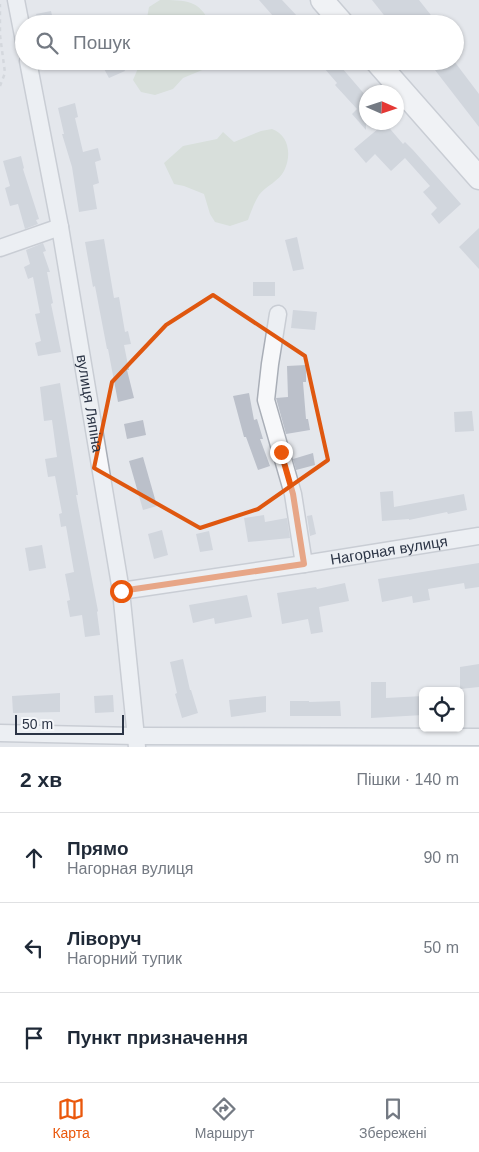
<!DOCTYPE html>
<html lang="uk">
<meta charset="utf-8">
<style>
:root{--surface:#fff;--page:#f6f6f7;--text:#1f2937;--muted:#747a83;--line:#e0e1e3;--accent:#ea580c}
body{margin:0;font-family:Helvetica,sans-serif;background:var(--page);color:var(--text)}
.controls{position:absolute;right:15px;bottom:15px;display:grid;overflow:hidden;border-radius:8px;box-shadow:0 1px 4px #0004}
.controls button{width:45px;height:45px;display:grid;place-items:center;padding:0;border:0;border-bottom:1px solid var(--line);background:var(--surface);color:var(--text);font:25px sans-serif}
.compass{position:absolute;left:359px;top:85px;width:45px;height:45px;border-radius:50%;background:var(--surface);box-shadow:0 1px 4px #0004;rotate:93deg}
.scale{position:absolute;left:15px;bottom:12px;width:109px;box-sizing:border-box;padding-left:5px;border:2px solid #2b3445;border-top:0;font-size:14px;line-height:18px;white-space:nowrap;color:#2b3445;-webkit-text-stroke:4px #f4f6f9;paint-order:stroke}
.stop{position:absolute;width:15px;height:15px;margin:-11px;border:4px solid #ea580c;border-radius:50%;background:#fff}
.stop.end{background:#ea580c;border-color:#fff;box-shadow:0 1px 5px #0008}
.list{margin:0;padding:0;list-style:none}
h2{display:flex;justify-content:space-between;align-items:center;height:65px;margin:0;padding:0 20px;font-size:21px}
h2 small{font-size:16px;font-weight:400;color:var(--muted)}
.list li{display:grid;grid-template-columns:32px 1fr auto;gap:15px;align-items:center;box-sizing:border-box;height:90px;padding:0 20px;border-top:1px solid var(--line)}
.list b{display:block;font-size:19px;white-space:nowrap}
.list p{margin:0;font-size:16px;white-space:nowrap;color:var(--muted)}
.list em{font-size:16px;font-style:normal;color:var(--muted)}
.icon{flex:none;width:28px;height:28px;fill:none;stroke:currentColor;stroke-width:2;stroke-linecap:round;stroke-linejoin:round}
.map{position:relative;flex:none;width:479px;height:747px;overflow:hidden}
.search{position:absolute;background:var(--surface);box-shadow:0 1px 4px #0004;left:15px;right:15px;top:15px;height:55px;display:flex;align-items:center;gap:12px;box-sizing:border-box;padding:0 18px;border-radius:28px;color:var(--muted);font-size:19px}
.sheet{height:335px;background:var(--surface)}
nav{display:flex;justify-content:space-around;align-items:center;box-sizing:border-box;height:70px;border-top:1px solid var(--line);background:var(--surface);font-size:14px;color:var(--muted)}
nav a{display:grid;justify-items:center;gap:2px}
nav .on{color:var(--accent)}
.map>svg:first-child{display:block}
.green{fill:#c9d6c5}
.building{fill:#bbc0ca}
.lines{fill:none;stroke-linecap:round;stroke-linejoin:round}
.street-casing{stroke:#a9aeb7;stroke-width:19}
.secondary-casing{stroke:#a9aeb7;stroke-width:25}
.path{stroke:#c2c5cb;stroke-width:2.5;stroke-dasharray:4 4;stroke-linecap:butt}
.street{stroke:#f7f8fa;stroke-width:16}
.secondary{stroke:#fff;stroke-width:22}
.route{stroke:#ea580c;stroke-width:6}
.marked{fill:none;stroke:#df570f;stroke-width:4;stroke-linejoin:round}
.labels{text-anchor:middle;stroke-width:4.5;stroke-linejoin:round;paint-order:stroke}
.street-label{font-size:15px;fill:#2b3445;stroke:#f4f6f9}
</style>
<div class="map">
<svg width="479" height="747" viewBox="0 0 479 747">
<rect width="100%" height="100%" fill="#e4e7ec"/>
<g class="green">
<path d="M160,0C186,0 200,0 210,24H139L147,18L149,7Z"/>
<polygon points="137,61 213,61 207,68 183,78 173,89 155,95 141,92 133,80 139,66"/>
<path d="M272,129C289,135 292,155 284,171C279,181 266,186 259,195C254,203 251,212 248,220L230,226L215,222L210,214L204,194L184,186L174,184L164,163L183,146L217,139L223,132L234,142L261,131Z"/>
</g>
<g class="building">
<polygon points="259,0 282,0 298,17 291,24 280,24"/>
<polygon points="372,0 419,0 438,24 391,24"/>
<polygon points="51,11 54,24 39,24 36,14"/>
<polygon points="115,61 121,61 125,71 109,78 103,67"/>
<polygon points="318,61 336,61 366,96 366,130 352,114 357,109 335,85 337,83"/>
<polygon points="428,61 454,61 479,94 479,127"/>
<polygon points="75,103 78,117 75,118 83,152 98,148 101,160 95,162 99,183 93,185 97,209 79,212 72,167 62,134 64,134 58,108"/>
<polygon points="385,123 403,144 405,142 413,150 461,204 439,224 431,214 437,208 423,192 430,186 405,158 391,171 375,154 366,163 354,149"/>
<polygon points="21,156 24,168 23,169 39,219 36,220 38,224 25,229 18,204 10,206 5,188 10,186 3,161"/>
<polygon points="479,228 479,269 459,247"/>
<polygon points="297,237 304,269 293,271 285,240"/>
<polygon points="104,239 114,298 119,297 125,332 128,331 131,344 124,345 129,370 127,370 134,398 118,402 108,349 107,349 95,286 93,287 85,242"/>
<polygon points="43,243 46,251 43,252 50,272 47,272 53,303 51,304 61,352 38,356 35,343 41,341 35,314 40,313 33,277 28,279 24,267 30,264 26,250"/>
<rect x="253" y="282" width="22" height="14"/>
<polygon points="293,310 317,312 315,330 291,328"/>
<polygon points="306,365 306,382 303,382 306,419 308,419 310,430 286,434 276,398 288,397 287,366"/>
<polygon points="60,383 78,495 76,495 98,611 97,612 100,635 85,637 82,615 70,617 67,601 70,600 65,574 74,572 66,526 61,527 59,514 62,513 55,476 48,477 45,459 57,457 52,420 44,421 40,387"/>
<polygon points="249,393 254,420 257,419 263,439 260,439 270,466 258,470 246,437 244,437 233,396"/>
<polygon points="472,411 474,431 455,432 454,412"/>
<polygon points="143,420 146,435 127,439 124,424"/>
<polygon points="313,453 315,465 296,470 293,459"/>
<polygon points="143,457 157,506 143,510 129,461"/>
<polygon points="393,491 394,507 464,494 467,510 448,514 447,512 409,520 409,519 382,521 380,492"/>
<polygon points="264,515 265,522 287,518 290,538 248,542 244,518"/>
<polygon points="312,515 316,534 310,536 307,516"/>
<polygon points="162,530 168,555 154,559 148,534"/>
<polygon points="209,531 213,550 200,552 196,534"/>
<polygon points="42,545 46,568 29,571 25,548"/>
<polygon points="479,563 479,587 465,589 464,583 428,589 430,600 413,603 412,596 382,602 378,579"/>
<polygon points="345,583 349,601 319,607 323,632 311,634 308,619 282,624 277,593 316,587 317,589"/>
<polygon points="247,595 252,617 215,624 214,618 193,623 189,605"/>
<polygon points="183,659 190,690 191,690 198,713 182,718 175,694 177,693 170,662"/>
<polygon points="479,664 479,687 460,689 460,667"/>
<polygon points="371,682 386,682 386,698 423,696 423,715 371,718"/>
<polygon points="60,693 60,712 13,713 12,696"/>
<polygon points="113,695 114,712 95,713 94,696"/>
<polygon points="266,696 266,712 231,717 229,700"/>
<polygon points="290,701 309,701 309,702 340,701 341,716 290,716"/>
</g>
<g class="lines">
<defs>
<g id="street">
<polyline points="16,0 24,41"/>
<path id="s1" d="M28,61L60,227L121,591L137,747"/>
<polyline points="0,248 60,227"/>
<polyline points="278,314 270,364 266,400 293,494 304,564"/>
<path id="s2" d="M121,591L304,564L479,536"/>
<polyline points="0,733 135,736 479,737"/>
</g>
<g id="secondary">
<polyline points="322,0 343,24"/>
<polyline points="376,61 479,178"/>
</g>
</defs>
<use href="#street" class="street-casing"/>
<use href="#secondary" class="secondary-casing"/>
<polyline class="path" points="0,86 5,73 0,35 0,4"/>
<use href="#street" class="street"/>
<use href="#secondary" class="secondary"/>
</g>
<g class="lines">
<polyline class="route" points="121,591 304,564 293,494 281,452"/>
</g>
<path d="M0 0H479V747H0ZM213,295L305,356L328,460L258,509L200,528L94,468L112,382L166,325Z" fill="#e4e7ec" fill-opacity=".55" fill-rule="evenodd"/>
<path class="marked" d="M213,295L305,356L328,460L258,509L200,528L94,468L112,382L166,325Z"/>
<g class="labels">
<g class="street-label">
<text dy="5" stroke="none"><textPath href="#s1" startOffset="348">вулиця Ляпіна</textPath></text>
<text dy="5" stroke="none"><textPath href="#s2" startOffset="271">Нагорная вулиця</textPath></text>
</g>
</g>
</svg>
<div class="controls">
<button><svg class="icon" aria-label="locate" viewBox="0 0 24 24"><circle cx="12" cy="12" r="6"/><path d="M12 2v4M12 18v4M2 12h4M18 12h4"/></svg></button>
</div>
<svg class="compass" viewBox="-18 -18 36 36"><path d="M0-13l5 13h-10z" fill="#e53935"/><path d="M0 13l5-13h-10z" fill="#747a83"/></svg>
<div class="scale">50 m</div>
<div class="stop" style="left:121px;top:591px"></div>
<div class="stop end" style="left:281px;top:452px"></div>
<div class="search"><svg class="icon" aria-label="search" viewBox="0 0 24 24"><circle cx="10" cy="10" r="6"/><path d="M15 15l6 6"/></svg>Пошук</div>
</div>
<section class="sheet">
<h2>2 хв<small>Пішки · 140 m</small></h2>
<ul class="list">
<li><svg class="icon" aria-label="ahead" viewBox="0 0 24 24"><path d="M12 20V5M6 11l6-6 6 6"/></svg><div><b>Прямо</b><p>Нагорная вулиця</p></div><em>90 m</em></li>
<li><svg class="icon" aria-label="left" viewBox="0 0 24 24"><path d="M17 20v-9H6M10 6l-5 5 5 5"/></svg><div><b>Ліворуч</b><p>Нагорний тупик</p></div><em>50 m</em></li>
<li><svg class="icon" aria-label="arrive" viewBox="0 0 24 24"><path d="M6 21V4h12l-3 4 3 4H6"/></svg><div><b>Пункт призначення</b></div></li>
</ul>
</section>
<nav>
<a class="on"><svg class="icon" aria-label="map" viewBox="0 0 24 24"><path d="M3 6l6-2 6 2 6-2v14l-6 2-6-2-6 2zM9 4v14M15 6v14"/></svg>Карта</a>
<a><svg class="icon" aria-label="directions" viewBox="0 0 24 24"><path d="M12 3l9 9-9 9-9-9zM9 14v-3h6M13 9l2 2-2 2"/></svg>Маршрут</a>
<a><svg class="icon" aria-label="saved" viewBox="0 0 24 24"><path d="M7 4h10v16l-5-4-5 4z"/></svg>Збережені</a>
</nav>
